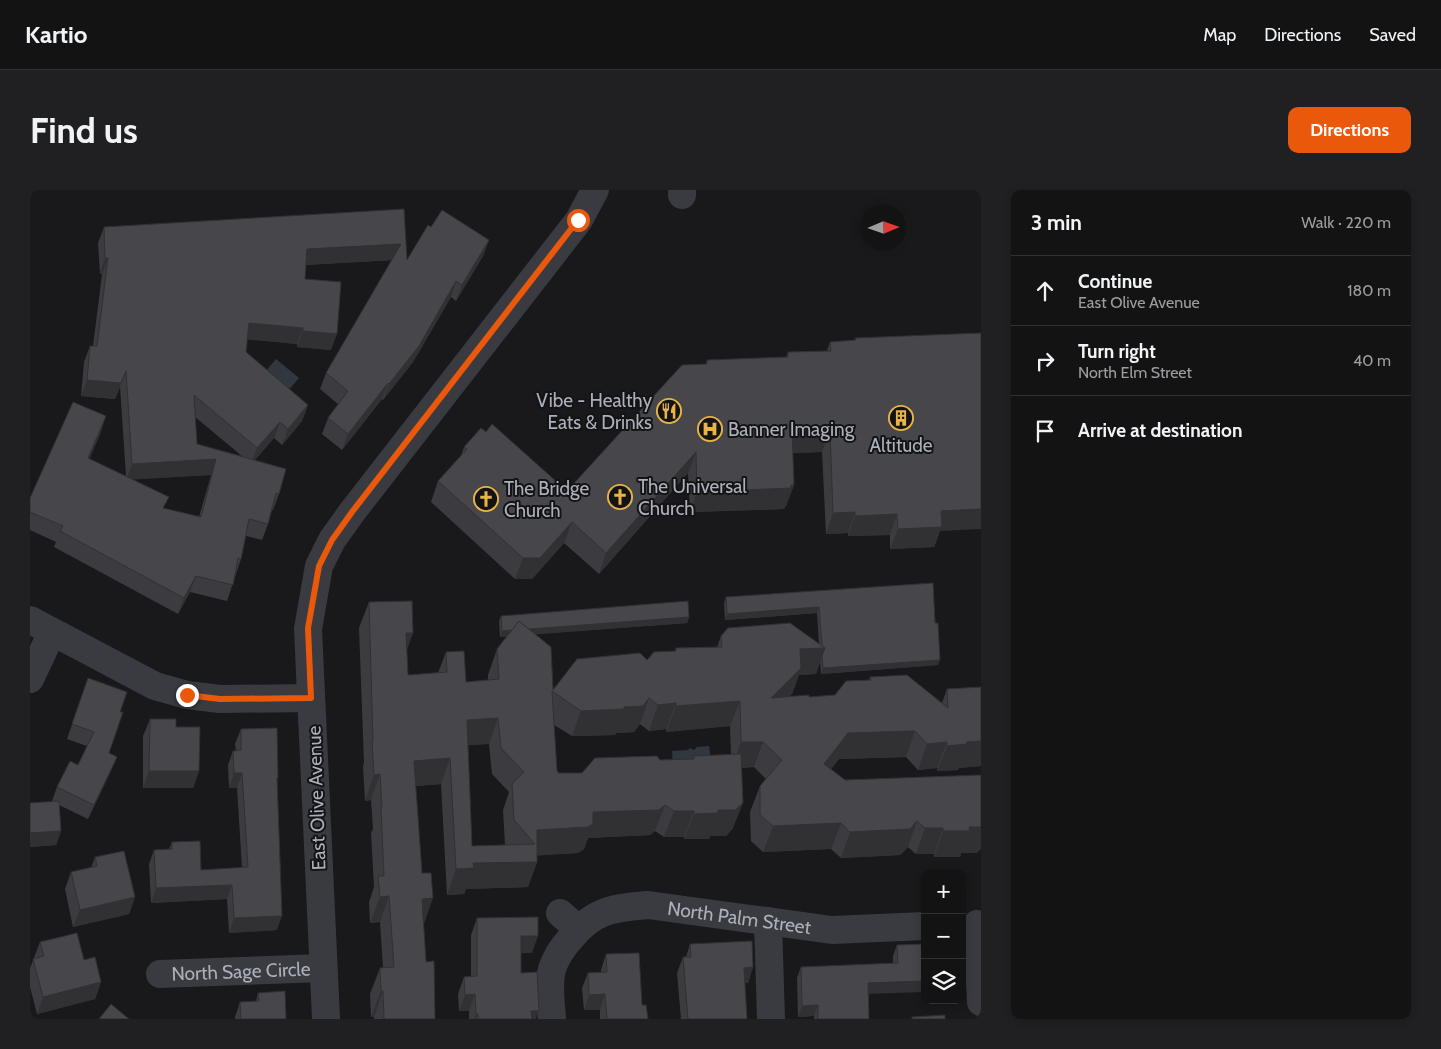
<!DOCTYPE html>
<meta charset="utf-8">
<style>
:root{--surface:#131314;--page:#202022;--text:#f1f3f6;--muted:#9d9ea0;--line:#323234;--accent:#ea580c}
body{margin:0;font-family:Cabin,sans-serif;background:var(--page);color:var(--text)}
.controls{position:absolute;right:15px;bottom:15px;display:grid;overflow:hidden;border-radius:10px;box-shadow:0 2px 8px #0003}
.controls button{width:45px;height:45px;display:grid;place-items:center;padding:0;border:0;border-bottom:1px solid var(--line);background:var(--surface);color:var(--text);font:25px sans-serif}
.compass{position:absolute;left:831px;top:15px;width:45px;height:45px;border-radius:50%;background:var(--surface);box-shadow:0 2px 8px #0003;rotate:88deg}
.stop{position:absolute;width:15px;height:15px;margin:-11px;border:4px solid #ea580c;border-radius:50%;background:#fff}
.stop.end{background:#ea580c;border-color:#fff;box-shadow:0 1px 5px #0008}
.list{margin:0;padding:0;list-style:none}
h2{display:flex;justify-content:space-between;align-items:center;height:65px;margin:0;padding:0 20px;font-size:21px}
h2 small{font-size:16px;font-weight:400;color:var(--muted)}
.list li{display:grid;grid-template-columns:32px 1fr auto;gap:15px;align-items:center;box-sizing:border-box;height:70px;padding:0 20px;border-top:1px solid var(--line)}
.list b{display:block;font-size:19px;white-space:nowrap}
.list p{margin:0;font-size:16px;white-space:nowrap;color:var(--muted)}
.list em{font-size:16px;font-style:normal;color:var(--muted)}
.icon{flex:none;width:28px;height:28px;fill:none;stroke:currentColor;stroke-width:2;stroke-linecap:round;stroke-linejoin:round}
.map{position:relative;flex:none;width:951px;height:829px;overflow:hidden;border-radius:10px}
header{display:flex;align-items:center;gap:30px;box-sizing:border-box;height:70px;padding:0 25px;background:var(--surface);border-bottom:1px solid var(--line)}
header strong{font-size:24px}
nav{display:flex;gap:28px;margin-inline-start:auto;font-size:18px}
.intro{display:flex;align-items:center;justify-content:space-between;box-sizing:border-box;height:120px;padding:0 30px}
h1{margin:0;font-size:35px}
.button{padding:12px 22px;border-radius:10px;background:var(--accent);color:#fff;font-size:18px;font-weight:700}
main{display:flex;gap:30px;padding:0 30px}
aside{flex:1;background:var(--surface);border-radius:10px;box-shadow:0 2px 8px #0003}
.map>svg:first-child{display:block}
.water{fill:#30373e}
.lines{fill:none;stroke-linecap:round;stroke-linejoin:round}
.minor{stroke:#3a3b40;stroke-width:28}
.wall{fill:#3c3c40;fill-rule:evenodd}
.shaded-wall{fill:#313134}
.building{fill:#46464b;stroke:#313134;fill-rule:evenodd}
.route{stroke:#ea580c;stroke-width:6}
.labels{text-anchor:middle;stroke-width:4;stroke-linejoin:round;paint-order:stroke}
.poi-label{font-size:19px;fill:#acb0ba;stroke:#141416;text-anchor:start}
.street-label{font-size:19px;fill:#acb0ba;stroke:#141416}
</style>
<header>
<strong>Kartio</strong>
<nav><a>Map</a><a>Directions</a><a>Saved</a></nav>
</header>
<div class="intro"><h1>Find us</h1><a class="button">Directions</a></div>
<main>
<div class="map">
<svg width="951" height="829" viewBox="0 0 951 829">
<rect width="100%" height="100%" fill="#19191b"/>
<g class="water">
<polygon points="246,169 269,188 257,202 234,183"/>
<polygon points="679,556 681,569 643,576 642,561 658,560 660,558 664,560 667,557"/>
</g>
<g class="lines">
<g class="minor">
<polyline points="652,0 652,5"/>
<polyline points="0,430 125,496 157,505 190,509 281,508"/>
<polyline points="0,489 22,442"/>
<polyline points="530,723 548,739"/>
<polyline points="738,731 741,829"/>
<polyline points="947,734 951,812"/>
<path id="s1" d="M130,784L293,778"/>
<polyline points="296,829 278,439 289,376 302,350 322,322 549,30 565,0"/>
<path id="s2" d="M522,829C521,813 518,794 522,779C526,767 532,758 540,749C564,720 582,718 618,715L802,740L895,736"/>
</g>
</g>
<g class="wall">
<path d="M74,37L377,70L401,37L459,50L453,66L426,111L421,107L383,172L353,210L352,209L312,260L292,244L298,228L308,214L290,199L296,183L362,70L276,75L275,89L301,160L267,157V154L217,149L216,162L278,215L272,231L252,255L244,248L225,270L249,304L243,320H242L238,334L232,350L216,346L211,369L197,411L160,402L148,424L24,357L26,352L0,340V308L71,242L59,269L96,286L90,197L85,209L51,206L54,172L60,156H63L72,84H70L68,53ZM165,227L212,266L167,254ZM181,285L169,327L134,319L102,289Z"/>
<polygon points="825,148 910,341 904,357 860,359 860,345 818,346 818,343 796,344 792,262 763,263 764,295 756,316 755,316 754,319 660,322 658,283 569,384 534,353 502,389 485,389 401,312 408,291 431,266 434,257 456,242 537,301 676,174 677,170 756,167 758,162 797,161 800,152 825,151"/>
<path d="M903,393L908,475L791,484L790,471L786,484L769,485L762,504L759,506L779,507L805,505L839,490L840,487L912,513L917,499L951,497V576L929,578L928,580L907,581V578L888,580L876,567L809,569L801,579L815,590L951,585L947,663H931L930,667H904V664H886L878,657L870,665L811,668L801,659L733,662L721,651L720,622L730,596L736,589L724,577L711,578L703,638L696,646H680L679,649H654V647H634L625,641L620,645L558,648L554,659L548,663L507,665V672L498,697L436,699L434,704L417,705L411,594L385,596L396,772L405,829H344V827H341L340,804L350,778H353L350,732L340,733L339,712L344,697L341,643L343,639L341,610L335,611L333,576L334,573L329,438L339,412L377,461L378,485L408,483L416,462L436,492L458,490V485L467,459L477,446L470,447L469,431L471,426L659,427L657,433L505,444L523,500L645,461L646,458L687,457L691,446L789,454L787,423L695,430L694,413L696,407ZM610,534L619,541L636,539V542L700,536L701,565L664,566L663,569L630,570L552,583H528L527,581L524,535L542,546L585,545L586,543L604,542ZM459,554L462,584L479,602L473,620L475,655L442,656L438,555Z"/>
<polygon points="58,488 90,522 79,563 87,567 81,581 58,629 29,615 31,641 26,655 0,657 0,613 23,612 22,611 27,597 48,575 57,556 37,549"/>
<polygon points="120,529 146,537 169,581 163,598 113,598 113,546"/>
<polygon points="211,539 247,591 247,740 199,743 197,709 121,713 119,674 124,660 139,659 142,652 171,680 212,678 207,598 199,598 198,575 203,561 206,561 205,554"/>
<polygon points="65,667 105,707 99,724 43,737 35,699 41,682 61,678"/>
<polygon points="447,728 502,763 491,763 491,783 506,829 439,829 439,821 429,821 428,804 434,787 441,786 441,745"/>
<polygon points="10,752 54,770 71,792 65,809 7,824 0,797 0,778"/>
<polygon points="660,754 723,777 718,793 715,793 717,829 651,829 647,783 653,767 656,767"/>
<polygon points="895,754 839,804 839,829 784,829 784,826 768,827 767,788 771,777 863,773 863,766 867,755"/>
<polygon points="576,764 612,815 618,829 570,829 570,820 554,820 552,798 558,783 571,782 571,780"/>
<polygon points="228,803 256,829 205,829 205,827 210,812 226,811"/>
</g>
<g class="shaded-wall">
<polygon points="459,50 453,66 426,111 432,95"/>
<polygon points="371,54 365,70 271,75 277,59"/>
<polygon points="75,68 78,68 72,84 70,84"/>
<polygon points="426,91 421,107 383,172 353,210 359,194"/>
<polygon points="219,133 273,138 267,154 213,149"/>
<polygon points="273,141 307,144 301,160 267,157"/>
<polygon points="96,181 85,209 51,206 57,190"/>
<polygon points="358,193 352,209 312,260 318,244"/>
<polygon points="278,215 272,231 252,255 258,239"/>
<polygon points="76,226 71,242 53,284 58,268"/>
<polygon points="250,232 244,248 221,274 227,258"/>
<polygon points="800,241 792,262 755,263 762,242"/>
<polygon points="666,262 658,283 569,384 576,363"/>
<polygon points="186,269 181,285 96,290 102,274"/>
<polygon points="764,295 756,316 755,316 754,319 660,322 667,302"/>
<polygon points="951,319 951,339 910,341 904,357 860,359 868,339 911,321"/>
<polygon points="825,322 818,343 796,344 803,323"/>
<polygon points="867,324 860,345 818,346 825,326"/>
<polygon points="542,332 534,353 502,389 485,389 493,368"/>
<polygon points="166,386 160,402 148,424 154,408"/>
<polygon points="789,417 787,423 695,430 697,424"/>
<polygon points="659,427 657,433 470,447 472,441"/>
<polygon points="376,443 383,443 374,469"/>
<polygon points="795,458 786,484 769,485 762,504 731,534 741,508 770,459"/>
<polygon points="910,470 908,475 791,484 793,478"/>
<polygon points="619,508 610,534 604,542 586,543 585,545 542,546 551,521 594,517"/>
<polygon points="710,511 700,536 636,542 646,516"/>
<polygon points="646,513 636,539 619,541 628,515"/>
<polygon points="468,528 459,554 427,555 437,530"/>
<polygon points="885,541 876,567 809,569 785,600 794,574 818,543"/>
<polygon points="951,551 951,576 929,578 928,580 907,581 917,556 937,552"/>
<polygon points="711,552 733,552 724,577 702,578"/>
<polygon points="917,552 907,578 888,580 897,554"/>
<polygon points="87,567 81,581 58,629 64,615"/>
<polygon points="420,568 411,594 374,597 384,571"/>
<polygon points="119,581 169,581 163,598 113,598"/>
<polygon points="204,583 212,583 207,598 199,598"/>
<polygon points="350,584 341,610 335,611 344,585"/>
<polygon points="713,613 703,638 696,646 680,646 679,649 654,649 664,624 688,620"/>
<polygon points="635,615 625,641 620,645 558,648 554,659 548,663 501,666 505,654 507,640 563,622"/>
<polygon points="644,621 664,621 654,647 634,647"/>
<polygon points="887,631 878,657 870,665 811,668 820,642"/>
<polygon points="811,633 801,659 733,662 743,636"/>
<polygon points="939,637 951,637 951,659 947,663 931,663 930,667 904,667 913,641"/>
<polygon points="895,638 913,638 904,664 886,664"/>
<polygon points="31,641 26,655 0,657 0,643"/>
<polygon points="507,672 498,697 436,699 434,704 417,705 426,679 443,673"/>
<polygon points="202,695 197,709 121,713 126,698"/>
<polygon points="359,706 350,732 340,733 350,707"/>
<polygon points="105,707 99,724 43,737 50,720"/>
<polygon points="403,708 394,734 392,709"/>
<polygon points="252,726 247,740 199,743 204,728"/>
<polygon points="491,746 508,746 502,763 485,763"/>
<polygon points="723,777 718,793 708,793 714,778"/>
<polygon points="895,791 895,802 834,804 838,793"/>
<polygon points="71,792 65,809 7,824 13,807"/>
<polygon points="351,801 353,801 344,827 341,827"/>
<polygon points="445,804 439,821 429,821 435,805"/>
<polygon points="575,804 570,820 554,820 559,805"/>
<polygon points="788,815 784,826 768,827 772,816"/>
<polygon points="501,821 509,821 506,829 498,829"/>
<polygon points="446,824 448,824 446,829 444,829"/>
</g>
<g class="building">
<polygon points="374,19 377,70 398,35 401,37 412,20 459,50 432,95 426,91 389,156 359,194 358,193 318,244 298,228 318,201 296,183 371,54 277,59 275,89 311,92 307,144 273,141 273,138 219,133 216,162 278,215 258,239 250,232 227,258 164,205 167,254 256,279 249,304 246,303 238,334 219,329 211,369 208,368 203,395 166,386 154,408 30,341 33,336 0,322 0,308 43,212 76,226 58,268 139,307 133,318 171,327 186,269 102,274 96,181 91,193 57,190 60,156 67,156 78,68 75,68 74,37"/>
<polygon points="951,143 951,319 911,321 912,337 868,339 867,324 825,326 825,322 803,323 800,241 762,242 764,295 761,295 761,298 667,302 666,262 576,363 542,332 510,368 493,368 408,291 437,259 434,257 451,238 456,242 462,234 537,301 652,175 677,174 677,170 758,167 758,162 801,161 800,152 826,150 825,148"/>
<polygon points="903,393 905,433 908,433 910,470 793,478 792,466 795,458 792,456 789,417 697,424 696,407"/>
<path d="M382,411L383,443H376L378,485L417,482L416,462L434,461L436,492L469,489L467,459L489,431L521,457L523,500L547,469L610,463L617,470L624,462L646,461V458L692,457L691,446L698,438L760,433L795,458L770,459L771,478L741,508L779,505V507L805,505L816,491L841,490L840,487L877,485L918,518L917,499L951,497V551L937,552V554L917,556V552L897,554L885,541L818,543L794,574L815,590L951,585V637H939L940,641H913V638H895L887,631L880,639L820,642L811,633L743,636L730,625V596L752,570L733,552H711L710,511L646,516V513L628,515L619,508L613,516L594,517V519L551,521L522,501L527,581H528V583H552L565,568L627,566L630,570L664,569V566L711,564L713,613L705,620H688V623L664,624V621H644L635,615L629,620L563,622V634L558,637L507,640V672L443,673L444,678L426,679L420,568L384,571L392,683H401L403,708L392,709L396,772L404,771L405,829H354L353,801H351L350,778L364,777L359,706L350,707L348,686H354L351,617H352L350,584L344,585L342,551H343L339,412ZM468,528L471,558L494,582L482,594L484,630L505,654L442,656L437,530Z"/>
<polygon points="658,411 659,427 499,439 489,431 482,440 472,441 471,426"/>
<polygon points="58,488 97,502 90,522 93,522 79,563 87,567 64,615 27,597 40,571 48,575 64,542 42,534"/>
<polygon points="120,529 146,529 146,537 170,537 169,581 119,581"/>
<polygon points="247,538 248,588 247,588 252,726 204,728 202,695 126,698 124,660 142,659 142,652 170,651 171,680 218,677 212,583 204,583 203,561 211,560 211,539"/>
<polygon points="29,611 31,641 0,643 0,613"/>
<polygon points="94,661 105,707 50,720 41,682 67,676 65,667"/>
<polygon points="508,727 508,746 491,746 491,783 507,782 509,821 501,821 502,829 449,829 448,824 446,824 445,804 435,805 434,787 447,786 447,728"/>
<polygon points="47,743 54,770 65,767 71,792 13,807 3,769 14,766 10,752"/>
<polygon points="722,751 723,777 714,778 717,829 658,829 653,767 661,767 660,754"/>
<polygon points="895,754 895,791 838,793 839,829 788,829 788,815 772,816 771,777 868,773 867,755"/>
<polygon points="609,763 612,815 616,815 618,829 577,829 575,804 559,805 558,783 577,782 576,764"/>
<polygon points="255,801 256,829 211,829 210,812 229,811 228,803"/>
<polygon points="81,814 99,829 69,829"/>
<polygon points="915,825 915,829 882,829 882,827"/>
</g>
<g class="lines">
<polyline class="route" points="157,505 190,509 281,508 278,438 289,376 302,350 322,322 548,30"/>
</g>
<defs>
<symbol id="restaurant-ring" viewBox="-11 -11 22 22"><circle r="9.5" fill="#141416" stroke="#e7b445" stroke-width="1.5"/><path d="M-5-6h1v4h1v-4h1v4h1v-4h1v5L-1.5 .5V6h-2V.5L-5-1ZM5-6V6H3V1.5H1.5Q1.5-4 5-6Z" fill="#e7b445"/></symbol>
<symbol id="building-ring" viewBox="-11 -11 22 22"><circle r="9.5" fill="#141416" stroke="#e7b445" stroke-width="1.5"/><path d="M-4-6H4V6H1V3H-1V6H-4ZM-2.5-4.3h1.7v1.8h-1.7ZM.8-4.3h1.7v1.8H.8ZM-2.5-1h1.7V.8h-1.7ZM.8-1h1.7V.8H.8Z" fill="#e7b445"/></symbol>
<symbol id="hospital-ring" viewBox="-11 -11 22 22"><circle r="9.5" fill="#141416" stroke="#e7b445" stroke-width="1.5"/><path d="M-5-5h3v3.5h4V-5h3V5h-3V1.5h-4V5h-3Z" fill="#e7b445"/></symbol>
<symbol id="church-ring" viewBox="-11 -11 22 22"><circle r="9.5" fill="#141416" stroke="#e7b445" stroke-width="1.5"/><path d="M-1.2-6h2.4v3.5h3.3v2.4h-3.3V6h-2.4V-.1h-3.3v-2.4h3.3Z" fill="#e7b445"/></symbol>
</defs>
<g fill-rule="evenodd">
<use href="#restaurant-ring" x="625" y="207" width="28" height="28"/>
<use href="#building-ring" x="857" y="214" width="28" height="28"/>
<use href="#hospital-ring" x="666" y="225" width="28" height="28"/>
<use href="#church-ring" x="576" y="293" width="28" height="28"/>
<use href="#church-ring" x="442" y="295" width="28" height="28"/>
</g>
<g class="labels">
<g class="poi-label">
<text x="622" y="217" text-anchor="end">Vibe - Healthy<tspan x="622" dy="22">Eats &amp; Drinks</tspan></text>
<text x="698" y="246">Banner Imaging</text>
<text x="871" y="262" text-anchor="middle">Altitude</text>
<text x="608" y="303">The Universal<tspan x="608" dy="22">Church</tspan></text>
<text x="474" y="305">The Bridge<tspan x="474" dy="22">Church</tspan></text>
</g>
<g class="street-label">
<text transform="translate(286 608) rotate(-92)" y="7">East Olive Avenue</text>
<text dy="7" stroke="none"><textPath href="#s2" startOffset="266">North Palm Street</textPath></text>
<text dy="7" stroke="none"><textPath href="#s1" startOffset="81">North Sage Circle</textPath></text>
</g>
</g>
</svg>
<div class="controls">
<button>+</button>
<button>−</button>
<button><svg class="icon" aria-label="layers" viewBox="0 0 24 24"><path d="M12 4l9 5-9 5-9-5zM3 14l9 5 9-5"/></svg></button>
</div>
<svg class="compass" viewBox="-18 -18 36 36"><path d="M0-13l5 13h-10z" fill="#e53935"/><path d="M0 13l5-13h-10z" fill="#9d9ea0"/></svg>
<div class="stop" style="left:548px;top:30px"></div>
<div class="stop end" style="left:157px;top:505px"></div>
</div>
<aside>
<h2>3 min<small>Walk · 220 m</small></h2>
<ul class="list">
<li><svg class="icon" aria-label="ahead" viewBox="0 0 24 24"><path d="M12 20V5M6 11l6-6 6 6"/></svg><div><b>Continue</b><p>East Olive Avenue</p></div><em>180 m</em></li>
<li><svg class="icon" aria-label="right" viewBox="0 0 24 24"><path d="M7 20v-9h11M14 6l5 5-5 5"/></svg><div><b>Turn right</b><p>North Elm Street</p></div><em>40 m</em></li>
<li><svg class="icon" aria-label="arrive" viewBox="0 0 24 24"><path d="M6 21V4h12l-3 4 3 4H6"/></svg><div><b>Arrive at destination</b></div></li>
</ul>
</aside>
</main>
